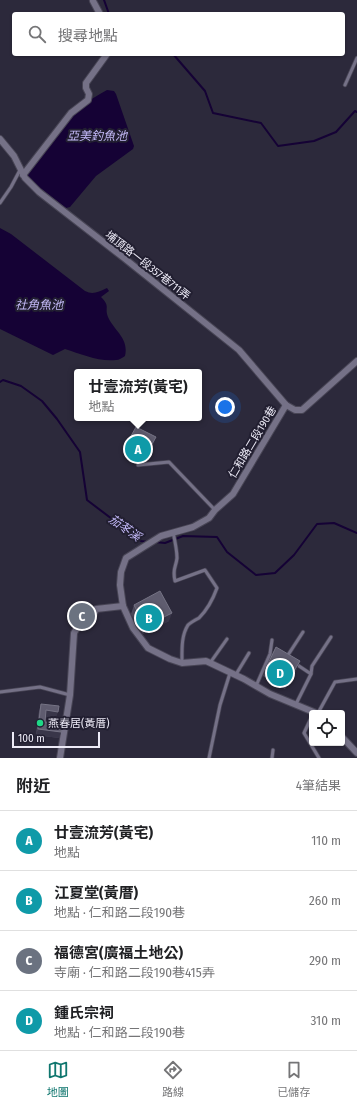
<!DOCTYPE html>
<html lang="zh-TW">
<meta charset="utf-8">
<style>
:root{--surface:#fff;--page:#f2f2f2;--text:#202124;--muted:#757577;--line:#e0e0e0;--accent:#0f766e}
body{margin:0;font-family:"Fira Sans Condensed","Noto Sans TC",sans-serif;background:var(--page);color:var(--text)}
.controls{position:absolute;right:12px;bottom:12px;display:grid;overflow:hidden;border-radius:4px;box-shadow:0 1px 3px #0004}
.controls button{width:36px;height:36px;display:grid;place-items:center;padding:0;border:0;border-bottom:1px solid var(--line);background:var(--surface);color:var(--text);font:20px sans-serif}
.scale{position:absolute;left:12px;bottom:10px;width:88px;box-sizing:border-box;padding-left:4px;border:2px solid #edebf7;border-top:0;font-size:11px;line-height:14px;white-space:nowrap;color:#edebf7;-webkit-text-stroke:3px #221f31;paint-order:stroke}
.you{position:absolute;left:225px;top:407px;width:14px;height:14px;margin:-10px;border:3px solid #fff;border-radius:50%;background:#1a73e8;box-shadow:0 0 0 6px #1a73e833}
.badge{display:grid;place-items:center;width:26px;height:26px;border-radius:50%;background:var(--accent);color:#fff;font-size:13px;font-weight:700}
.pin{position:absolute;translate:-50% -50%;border:2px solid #fff;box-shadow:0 1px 4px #0006}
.popup{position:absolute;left:74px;top:369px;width:128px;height:52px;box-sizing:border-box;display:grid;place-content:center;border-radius:4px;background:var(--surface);filter:drop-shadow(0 1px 3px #0005);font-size:13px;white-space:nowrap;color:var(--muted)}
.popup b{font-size:15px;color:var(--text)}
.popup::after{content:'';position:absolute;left:50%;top:100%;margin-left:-8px;border:8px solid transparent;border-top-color:var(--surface)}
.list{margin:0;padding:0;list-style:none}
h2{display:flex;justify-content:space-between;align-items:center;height:52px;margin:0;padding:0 16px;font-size:17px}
h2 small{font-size:13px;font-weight:400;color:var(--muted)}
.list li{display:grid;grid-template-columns:26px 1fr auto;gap:12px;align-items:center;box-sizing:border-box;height:60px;padding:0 16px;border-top:1px solid var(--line)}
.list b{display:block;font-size:15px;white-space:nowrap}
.list p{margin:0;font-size:13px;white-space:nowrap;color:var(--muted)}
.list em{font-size:13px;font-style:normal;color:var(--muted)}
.icon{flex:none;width:22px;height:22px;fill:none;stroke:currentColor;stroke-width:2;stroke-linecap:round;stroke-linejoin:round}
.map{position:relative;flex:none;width:357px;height:758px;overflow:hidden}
.search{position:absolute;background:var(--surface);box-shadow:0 1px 3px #0004;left:12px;right:12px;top:12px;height:44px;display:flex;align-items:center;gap:10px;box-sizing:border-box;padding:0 14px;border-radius:4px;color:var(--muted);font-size:15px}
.sheet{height:292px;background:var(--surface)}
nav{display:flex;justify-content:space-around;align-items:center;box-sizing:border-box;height:56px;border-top:1px solid var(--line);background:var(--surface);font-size:11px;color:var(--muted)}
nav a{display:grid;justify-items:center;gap:2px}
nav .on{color:var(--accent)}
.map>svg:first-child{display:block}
.water{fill:#150235}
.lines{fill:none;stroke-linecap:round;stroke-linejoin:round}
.stream{stroke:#150235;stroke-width:2}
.service-casing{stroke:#484555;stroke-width:4.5}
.minor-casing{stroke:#484555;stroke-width:8}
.service{stroke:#757187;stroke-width:3}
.minor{stroke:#757187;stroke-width:6}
.wall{fill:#4e4b5e}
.shaded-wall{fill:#393649}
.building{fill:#5f5c6f;stroke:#757384}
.poi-dot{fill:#1fd887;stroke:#221f31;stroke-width:1.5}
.labels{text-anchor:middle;stroke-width:4;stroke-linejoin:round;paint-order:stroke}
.street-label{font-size:11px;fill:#edebf7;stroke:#221f31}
.poi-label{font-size:11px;fill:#edebf7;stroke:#221f31;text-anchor:start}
.water-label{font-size:12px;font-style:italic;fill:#c3b9f7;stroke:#221f31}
</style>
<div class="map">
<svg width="357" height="758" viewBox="0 0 357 758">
<rect width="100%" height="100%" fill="#2c293b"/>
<g class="water">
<path d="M107,90L114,91L116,94L134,146L133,149L96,176L70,207L66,208L62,207L30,181L27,177C33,160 69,118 83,105C90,99 99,95 107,90Z"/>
<path d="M0,228L11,234L85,291C93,295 98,292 107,288L109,291L101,297C111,307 104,307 108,317C115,332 129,338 125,356C122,358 119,360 116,360C99,362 81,354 65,349L53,355L0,329Z"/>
</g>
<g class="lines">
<g class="stream">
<polyline points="104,0 109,14"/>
<polyline points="173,54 205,91 213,113 261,123 278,146 314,141 336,132 355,111 357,112"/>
<polyline points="0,382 3,380 21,386 42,401 57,419 80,452 87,500 141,541 149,542"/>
<polyline points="155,542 165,543 183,536 217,537 227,552 256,575 275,573 294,555 317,524 334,523 357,533"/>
</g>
<defs>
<g id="service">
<polyline points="345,85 357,58"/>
<polyline points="0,203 11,187 20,170"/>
<polyline points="138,465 169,462 215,510"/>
<path d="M173,532C175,541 177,550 177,558C176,568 172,568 175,581L205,570L217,588C213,599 207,610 199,618C195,620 191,622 188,625C181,636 182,650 182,663"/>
<polyline points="289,657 288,655 303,632"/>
<polyline points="210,663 227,639"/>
<polyline points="296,664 311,674"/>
<polyline points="235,676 249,653"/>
<polyline points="256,686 270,654 272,640"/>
<polyline points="0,692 40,687 70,695"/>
<polyline points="296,704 311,674 312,666 331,637"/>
<polyline points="318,713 335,682 357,679"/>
<polyline points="312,716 304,733 319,758"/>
<polyline points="66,721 97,728"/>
<polyline points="209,758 220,705 230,673"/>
<polyline points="272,758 273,750"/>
</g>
<g id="minor">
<polyline points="93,1 100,14"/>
<polyline points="0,139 14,156 25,178 39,192 124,258 239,350 286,405 295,410 302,410 357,361"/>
<polyline points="23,175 71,113 88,100 89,94 86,88 86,83 107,54"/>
<polyline points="286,405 233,494 215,510 209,518 193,527 161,536 126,558 121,572 120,585 123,606 133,628 148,648 170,659 182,663 206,661 244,679 270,694 316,713"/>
<polyline points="342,737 357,753"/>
<polyline points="60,758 70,695 74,633 77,628 91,621 96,609 123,606"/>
</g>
</defs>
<use href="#service" class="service-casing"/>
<use href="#minor" class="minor-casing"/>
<use href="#service" class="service"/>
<use href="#minor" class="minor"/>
</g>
<g class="wall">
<polygon points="126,445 153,446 144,461 139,462 123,453"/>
<polygon points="134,605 169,621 143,634 137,626 131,614"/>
<polygon points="78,608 87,618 81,621 76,613"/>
<polygon points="266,668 297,669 285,689 263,676"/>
<polygon points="41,704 56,718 45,717 45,722 61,732 59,738 36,735 39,711"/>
</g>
<g class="shaded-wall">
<polygon points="156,437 153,446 144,461 139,462 142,454"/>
<polygon points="172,613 169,621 143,634 146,626"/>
<polygon points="89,614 87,618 81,621 82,617"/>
<polygon points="300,661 297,669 285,689 288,681"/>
<polygon points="46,710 58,712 56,718 44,717"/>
<polygon points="38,729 61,732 59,738 36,735"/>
</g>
<g class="building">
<polygon points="136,427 156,437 147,453 142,454 126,445"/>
<polygon points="160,591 172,613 146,626 140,617 134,605"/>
<polygon points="84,605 89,614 82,617 78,608"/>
<polygon points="276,647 300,661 288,681 266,668"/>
<polygon points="41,704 59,706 58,712 46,710 45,722 62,724 61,732 38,729"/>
</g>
<circle class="poi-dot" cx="40" cy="723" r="4"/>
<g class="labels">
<g class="street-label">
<text transform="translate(148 265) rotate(38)" y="4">埔頂路一段357巷711弄</text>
<text transform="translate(252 442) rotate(-59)" y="4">仁和路二段190巷</text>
</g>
<g class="poi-label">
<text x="48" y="727">燕春居(黃厝)</text>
</g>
<g class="water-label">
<text x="97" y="140">亞美釣魚池</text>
<text x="39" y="309">社角魚池</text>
<text transform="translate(125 528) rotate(35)" y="4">茄苳溪</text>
</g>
</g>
</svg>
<div class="controls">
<button><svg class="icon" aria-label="locate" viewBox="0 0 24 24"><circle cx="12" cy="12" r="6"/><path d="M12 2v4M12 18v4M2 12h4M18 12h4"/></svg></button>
</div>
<div class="scale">100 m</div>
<div class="you"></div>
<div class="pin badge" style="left:138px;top:449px;background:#0f9aa8">A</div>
<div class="popup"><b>廿壹流芳(黃宅)</b>地點</div>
<div class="pin badge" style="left:149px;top:618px;background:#0f9aa8">B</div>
<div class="pin badge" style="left:82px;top:616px;background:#6b7280">C</div>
<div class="pin badge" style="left:280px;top:673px;background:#0f9aa8">D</div>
<div class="search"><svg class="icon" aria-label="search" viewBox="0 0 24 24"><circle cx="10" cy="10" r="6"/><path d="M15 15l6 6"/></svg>搜尋地點</div>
</div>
<section class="sheet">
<h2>附近<small>4筆結果</small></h2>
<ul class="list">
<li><span class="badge" style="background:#0f9aa8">A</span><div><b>廿壹流芳(黃宅)</b><p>地點</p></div><em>110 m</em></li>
<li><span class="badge" style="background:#0f9aa8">B</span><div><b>江夏堂(黃厝)</b><p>地點 · 仁和路二段190巷</p></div><em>260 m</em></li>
<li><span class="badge" style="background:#6b7280">C</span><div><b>福德宮(廣福土地公)</b><p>寺廟 · 仁和路二段190巷415弄</p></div><em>290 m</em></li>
<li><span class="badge" style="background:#0f9aa8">D</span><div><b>鍾氏宗祠</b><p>地點 · 仁和路二段190巷</p></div><em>310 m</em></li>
</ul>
</section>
<nav>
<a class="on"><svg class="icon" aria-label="map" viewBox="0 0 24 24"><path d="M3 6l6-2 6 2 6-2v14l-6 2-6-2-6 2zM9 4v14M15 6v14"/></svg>地圖</a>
<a><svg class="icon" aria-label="directions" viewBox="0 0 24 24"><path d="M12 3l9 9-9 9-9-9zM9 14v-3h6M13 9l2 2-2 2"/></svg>路線</a>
<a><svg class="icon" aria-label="saved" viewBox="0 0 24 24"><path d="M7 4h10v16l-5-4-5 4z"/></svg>已儲存</a>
</nav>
